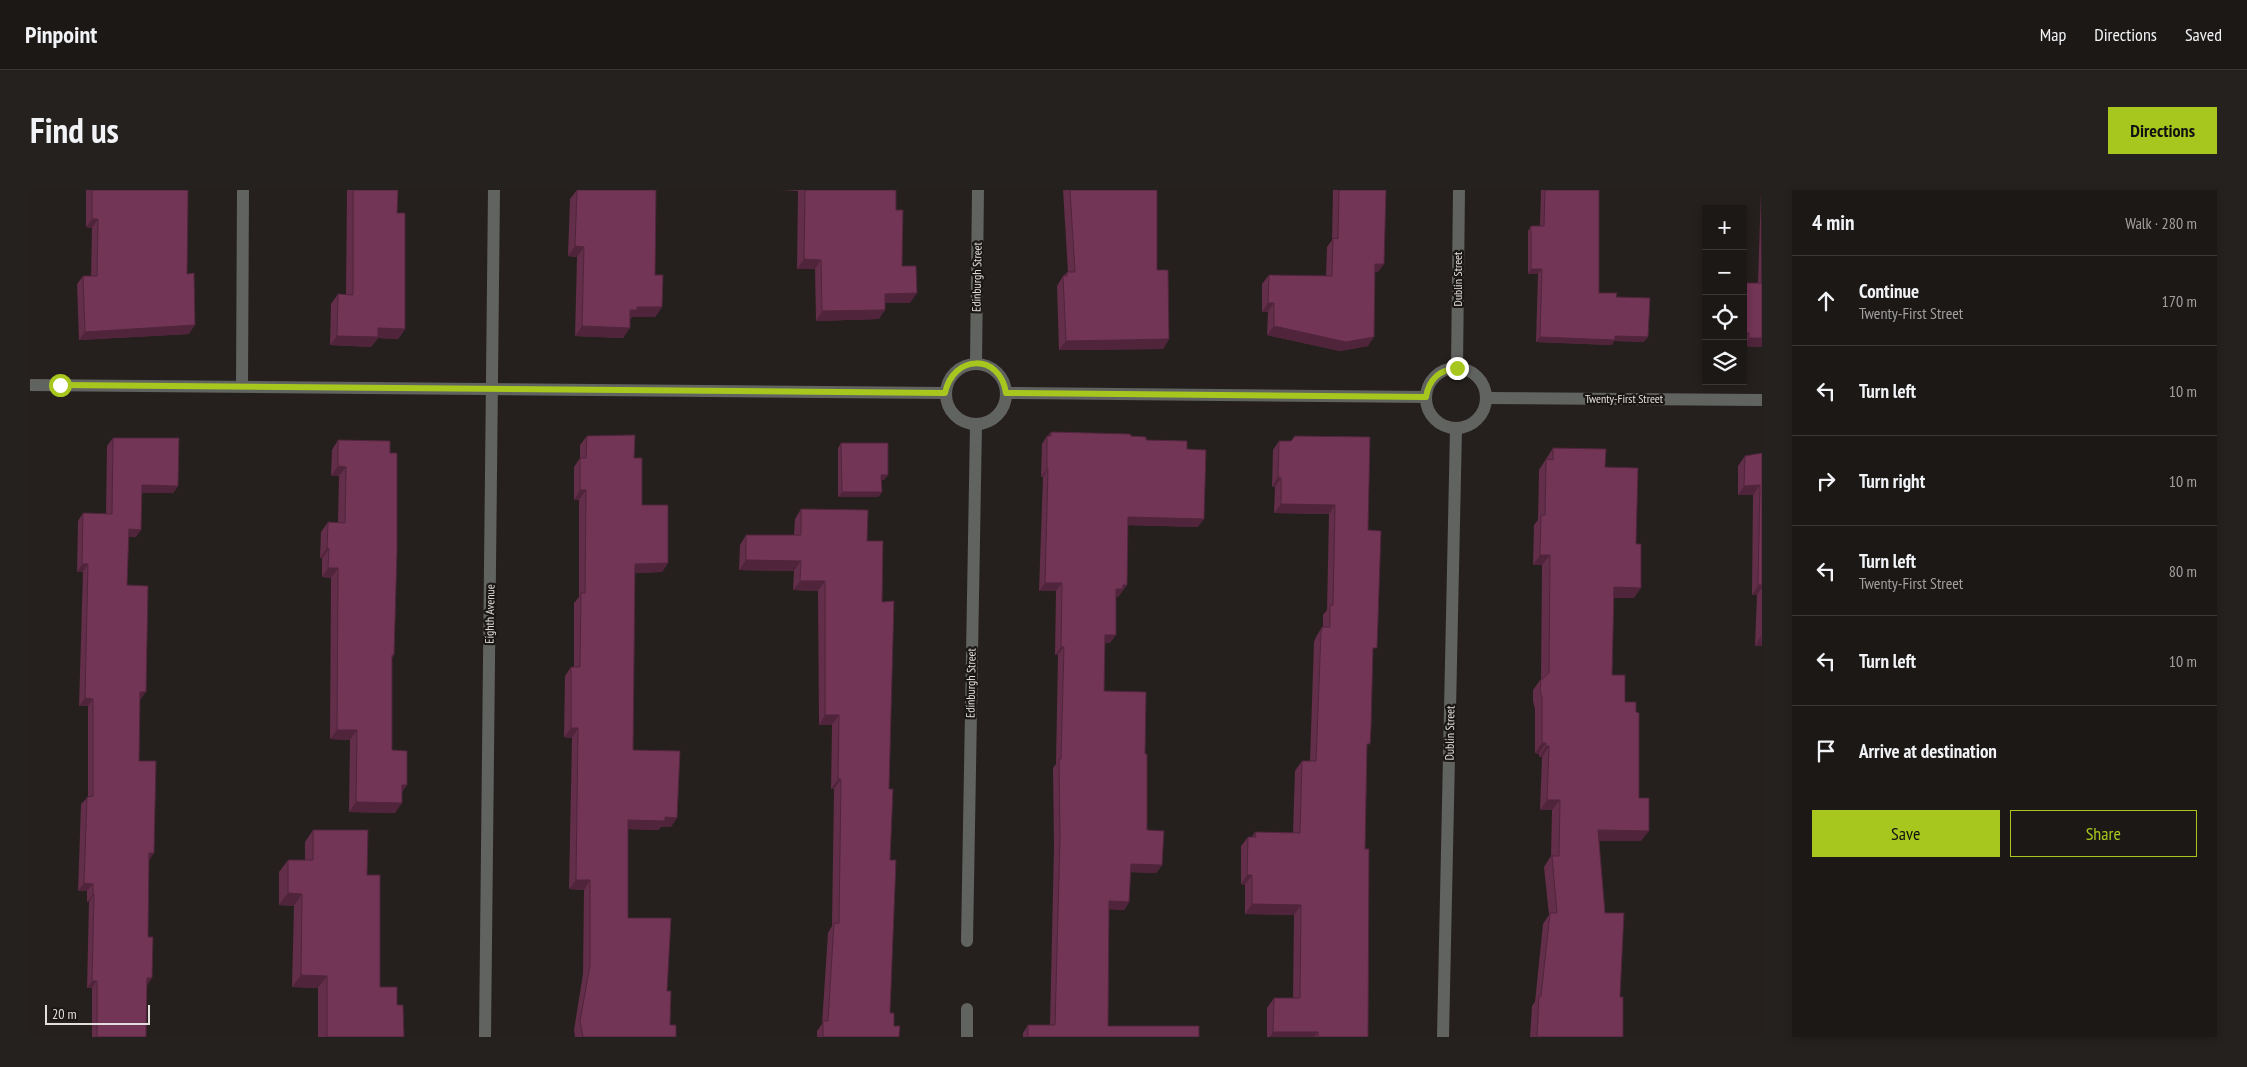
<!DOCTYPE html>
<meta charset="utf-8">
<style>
:root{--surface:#1c1816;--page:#25211f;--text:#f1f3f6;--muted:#a0a0a1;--line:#3a3735;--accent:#a7c71e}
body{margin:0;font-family:"PT Sans Narrow",sans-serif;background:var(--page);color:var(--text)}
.controls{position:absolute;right:15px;top:15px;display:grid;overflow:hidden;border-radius:0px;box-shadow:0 2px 8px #0003}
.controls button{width:45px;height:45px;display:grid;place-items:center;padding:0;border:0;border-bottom:1px solid var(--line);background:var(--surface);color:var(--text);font:25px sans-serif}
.scale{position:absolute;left:15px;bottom:12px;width:105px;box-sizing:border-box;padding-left:5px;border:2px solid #e1dedc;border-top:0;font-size:14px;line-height:18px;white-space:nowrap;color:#e1dedc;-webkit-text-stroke:4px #1b1714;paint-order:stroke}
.stop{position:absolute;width:15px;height:15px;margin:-11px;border:4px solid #a7c71e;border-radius:50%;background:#fff}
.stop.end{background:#a7c71e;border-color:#fff;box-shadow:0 1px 5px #0008}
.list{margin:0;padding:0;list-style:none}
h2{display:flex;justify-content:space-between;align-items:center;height:65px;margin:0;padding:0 20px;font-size:21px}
h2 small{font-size:16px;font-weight:400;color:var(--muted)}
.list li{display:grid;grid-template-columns:32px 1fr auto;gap:15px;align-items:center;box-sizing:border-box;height:90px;padding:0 20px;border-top:1px solid var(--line)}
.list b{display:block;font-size:19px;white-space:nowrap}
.list p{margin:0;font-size:16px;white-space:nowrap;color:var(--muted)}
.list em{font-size:16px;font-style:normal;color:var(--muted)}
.actions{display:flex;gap:10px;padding:15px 20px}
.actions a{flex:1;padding:11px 0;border:1px solid var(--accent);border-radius:0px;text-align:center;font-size:18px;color:var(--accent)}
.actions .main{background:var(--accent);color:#111}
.icon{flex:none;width:28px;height:28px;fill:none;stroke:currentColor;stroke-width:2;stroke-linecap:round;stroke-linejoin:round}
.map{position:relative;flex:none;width:1732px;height:847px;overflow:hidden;border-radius:0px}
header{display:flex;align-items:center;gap:30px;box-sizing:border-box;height:70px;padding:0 25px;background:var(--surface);border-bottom:1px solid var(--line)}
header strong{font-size:24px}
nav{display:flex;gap:28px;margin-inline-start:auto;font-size:18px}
.intro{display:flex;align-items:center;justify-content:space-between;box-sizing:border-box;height:120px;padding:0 30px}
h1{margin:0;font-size:35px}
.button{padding:12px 22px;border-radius:0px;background:var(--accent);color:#111;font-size:18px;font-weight:700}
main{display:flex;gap:30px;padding:0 30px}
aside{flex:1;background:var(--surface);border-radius:0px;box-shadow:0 2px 8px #0003}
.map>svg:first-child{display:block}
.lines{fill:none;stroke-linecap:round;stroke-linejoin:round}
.service{stroke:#616361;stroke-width:12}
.minor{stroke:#616361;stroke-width:12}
.wall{fill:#622e49}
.shaded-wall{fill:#50253c}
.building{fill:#723555;stroke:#50253c}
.route{stroke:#a7c71e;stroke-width:6}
.labels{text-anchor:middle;stroke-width:4.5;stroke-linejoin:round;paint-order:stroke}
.street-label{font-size:12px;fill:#e1dedc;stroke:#1b1714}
</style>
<header>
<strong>Pinpoint</strong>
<nav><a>Map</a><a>Directions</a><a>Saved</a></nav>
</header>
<div class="intro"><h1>Find us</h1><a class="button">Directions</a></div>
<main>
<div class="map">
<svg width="1732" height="847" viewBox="0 0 1732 847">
<rect width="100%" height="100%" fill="#25201d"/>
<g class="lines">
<polyline class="service" points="212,196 213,0"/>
<g class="minor">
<polyline points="946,173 948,0"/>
<circle cx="946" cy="204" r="30"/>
<circle cx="1426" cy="208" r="30"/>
<polyline points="1427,178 1429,0"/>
<polyline points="0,195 915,203"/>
<polyline points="976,203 1396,207"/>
<polyline points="1457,208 1732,210"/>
<polyline points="937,751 946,235"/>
<polyline points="455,847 464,0"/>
<polyline points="937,847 937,819"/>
<polyline points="1413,847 1426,239"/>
</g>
</g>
<g class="wall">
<polygon points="56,0 158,0 157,84 159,144 49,150 47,94 53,86 61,86 62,38 56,37"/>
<polygon points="317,0 368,0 367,23 375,139 368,149 348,148 341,157 300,155 301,114 308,104 316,104"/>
<polygon points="547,0 626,0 625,85 632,117 625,127 602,127 600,129 593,148 545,146 547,67 538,66 540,9"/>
<polygon points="753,0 866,0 866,20 872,76 880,113 855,113 849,129 786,131 785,79 767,79 768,1"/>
<polygon points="1033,0 1127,0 1127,80 1139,149 1133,159 1029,160 1027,96 1033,86 1038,82"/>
<polygon points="1290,0 1356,0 1348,82 1345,82 1338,156 1310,161 1237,145 1238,122 1232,122 1232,94 1239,85 1296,86 1297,57 1302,50 1303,0"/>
<polygon points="1511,0 1569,0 1569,103 1586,107 1614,152 1584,151 1582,155 1506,152 1508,84 1498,84 1498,41 1501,36 1510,36"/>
<polygon points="1731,0 1732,157 1713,156 1713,93 1728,93"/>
<polygon points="1021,242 1101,246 1157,259 1168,337 1098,335 1097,395 1088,407 1086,407 1080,453 1075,453 1074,501 1115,564 1117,640 1132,675 1126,683 1101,682 1099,712 1094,720 1079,719 1078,836 1169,847 993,847 993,843 998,835 1020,835 1024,657 1023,578 1026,574 1028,465 1025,465 1026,401 1009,401 1013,287 1011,287 1012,254 1017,246 1018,246"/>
<polygon points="557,246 604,268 612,315 638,373 632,382 605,383 603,560 641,637 631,637 628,640 598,639 598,728 637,801 640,835 646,847 545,847 544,840 553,784 554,700 539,699 542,548 534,547 535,486 541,477 544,477 544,413 549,407 549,310 544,310 544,277 550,268 550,255"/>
<polygon points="83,248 148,296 143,303 112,303 106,347 98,347 97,395 110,510 109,571 119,671 116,847 62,847 62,798 57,798 59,712 57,712 57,701 48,701 51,614 58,607 58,516 49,516 53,382 47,382 48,331 53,323 76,324 77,256"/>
<polygon points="308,250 360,263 364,465 362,468 362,560 377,595 372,602 365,623 319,622 320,550 300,549 301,388 292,387 292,368 290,368 291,342 298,332 308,332 309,286 301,286 302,260"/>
<polygon points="1249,251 1338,340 1343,463 1337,558 1335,659 1338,847 1237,847 1237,818 1244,808 1263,808 1264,725 1215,724 1215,695 1211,694 1211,656 1218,647 1222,647 1225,642 1263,643 1265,581 1272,571 1280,571 1284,452 1286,447 1292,437 1293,437 1293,425 1297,420 1299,324 1244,323 1245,297 1242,297 1243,260"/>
<polygon points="811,253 858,285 854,290 851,290 852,302 848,307 808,307 808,258"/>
<polygon points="1523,258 1575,277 1604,408 1584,408 1582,485 1595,512 1606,522 1609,608 1611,651 1569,651 1575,723 1590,807 1593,847 1500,847 1502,816 1505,812 1513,734 1519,725 1514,677 1521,666 1522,620 1510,620 1512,567 1509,567 1509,564 1505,563 1505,519 1503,511 1503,500 1511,489 1512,375 1503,375 1504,335 1508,330 1509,280"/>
<polygon points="1732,263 1732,456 1725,456 1727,405 1722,405 1723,305 1708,305 1708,276 1715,266"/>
<polygon points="771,319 837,351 852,412 859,599 860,823 864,836 869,847 787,847 787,841 792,834 798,743 802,736 804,599 801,599 802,535 789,535 788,401 763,400 764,381 709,380 710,355 716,345 764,345 765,329"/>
<polygon points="283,640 337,685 350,797 367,815 374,847 288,847 288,798 262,797 264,716 249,715 249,682 258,670 275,670 275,652"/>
</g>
<g class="shaded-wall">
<polygon points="62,29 68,29 62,38 56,37"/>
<polygon points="545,56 554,57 547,67 538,66"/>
<polygon points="774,69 791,70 785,79 767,79"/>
<polygon points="1345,74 1354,74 1348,82 1339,82"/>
<polygon points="1501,79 1512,79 1508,84 1498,84"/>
<polygon points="887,103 880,113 848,113 855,104"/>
<polygon points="1238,113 1244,113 1238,122 1232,122"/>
<polygon points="607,117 632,117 625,127 602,127 600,130 600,120"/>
<polygon points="855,120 849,129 786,131 792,121"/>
<polygon points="165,135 159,144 49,150 55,142"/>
<polygon points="552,136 600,138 593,148 545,146"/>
<polygon points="1244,136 1344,147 1338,156 1310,161 1237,145"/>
<polygon points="348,138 375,139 368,149 348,148 341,157 300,155 307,146"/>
<polygon points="1713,143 1719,143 1713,151"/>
<polygon points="1585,146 1618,147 1614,152 1584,151 1582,155 1506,152 1510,147"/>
<polygon points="1719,148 1732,148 1732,157 1713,156"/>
<polygon points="1139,149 1133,159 1029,160 1036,151"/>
<polygon points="308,276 316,277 309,286 301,286"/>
<polygon points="1017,279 1018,279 1013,287 1011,287"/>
<polygon points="851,285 858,285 854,290 848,290"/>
<polygon points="1248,287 1251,288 1245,297 1242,297"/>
<polygon points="112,295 148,296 143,303 106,303"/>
<polygon points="1730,295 1723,305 1708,305 1714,296"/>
<polygon points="550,300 556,300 549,310 544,310"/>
<polygon points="812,302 852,302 848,307 808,307"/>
<polygon points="1251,314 1305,315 1299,324 1244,323"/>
<polygon points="1098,327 1174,329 1168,337 1092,335"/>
<polygon points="99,339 111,340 106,347 93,347"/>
<polygon points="297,358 299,359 292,368 290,368"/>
<polygon points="1510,365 1520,365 1512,375 1503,375"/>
<polygon points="716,370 771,371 764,381 709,380"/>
<polygon points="638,373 632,382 599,383 605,374"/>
<polygon points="52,374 58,374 53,382 47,382"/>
<polygon points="298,378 308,378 301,388 292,387"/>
<polygon points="770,391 795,391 788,401 763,400"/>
<polygon points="1015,393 1032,393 1026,401 1009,401"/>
<polygon points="1093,395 1097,395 1088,407 1081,407 1086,399"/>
<polygon points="1728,395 1732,395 1732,398 1727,405 1722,405"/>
<polygon points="1584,397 1611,398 1604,408 1576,408"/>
<polygon points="1075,445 1086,445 1080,453 1069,453"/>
<polygon points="1731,446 1732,456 1725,456"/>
<polygon points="1031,457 1034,457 1028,465 1025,465"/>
<polygon points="110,502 116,502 110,510"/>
<polygon points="55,508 63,509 58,516 49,516"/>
<polygon points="795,525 809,525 802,535 789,535"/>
<polygon points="541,538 548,538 542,548 534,547"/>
<polygon points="307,540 327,540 320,550 300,549"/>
<polygon points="1512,553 1516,553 1509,564 1505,563"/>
<polygon points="1516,556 1519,556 1512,567 1509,567"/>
<polygon points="808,589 811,589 804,599 801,599"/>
<polygon points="372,595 377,595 370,605"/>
<polygon points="1517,610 1530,610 1522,620 1510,620"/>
<polygon points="326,612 372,613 365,623 319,622"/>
<polygon points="635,627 647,628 641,637 631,637 628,640 592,639 598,630"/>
<polygon points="1568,640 1619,641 1611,651 1561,651"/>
<polygon points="119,663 124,663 119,671"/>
<polygon points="1101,674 1132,675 1126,683 1095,682"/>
<polygon points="1217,685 1222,685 1215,695 1211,694"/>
<polygon points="546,690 560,690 554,700 539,699"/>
<polygon points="54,693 63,694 57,701 48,701"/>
<polygon points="258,703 272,704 264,716 249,715"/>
<polygon points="63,704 64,704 59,712 57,712"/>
<polygon points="1079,711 1099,712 1094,720 1074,719"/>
<polygon points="1222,714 1271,715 1264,725 1215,724"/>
<polygon points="271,785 297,786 288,798 262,797"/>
<polygon points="117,788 122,788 117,796"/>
<polygon points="62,791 67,791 62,798 57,798"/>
<polygon points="1243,842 1288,842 1284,847 1240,847"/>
</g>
<g class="building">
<polygon points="62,0 158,0 157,84 164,83 165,135 55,142 53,86 67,86 68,29 62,29"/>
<polygon points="323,0 368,0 367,23 375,23 375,139 348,138 348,147 307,146 308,104 323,105"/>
<polygon points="547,0 626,0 625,85 633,85 632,117 607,117 607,120 600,120 600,138 552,136 554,57 545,56"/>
<polygon points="775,0 866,0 866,20 873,20 872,76 886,76 887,103 855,104 855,120 792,121 791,70 774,69"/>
<polygon points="1040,0 1127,0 1127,80 1138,80 1139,149 1036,151 1033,86 1037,86 1037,82 1045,82"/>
<polygon points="1309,0 1356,0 1354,74 1345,74 1344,147 1316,152 1244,136 1244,113 1238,113 1239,85 1302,86 1303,48 1308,49"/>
<polygon points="1515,0 1569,0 1569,103 1587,103 1586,107 1620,108 1618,147 1585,146 1585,150 1510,147 1512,79 1501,79 1501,36 1514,36"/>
<polygon points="1713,93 1732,93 1732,148 1719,148 1719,143 1713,143"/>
<polygon points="1021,242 1100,244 1101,246 1116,247 1116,250 1157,251 1157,259 1176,260 1174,329 1098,327 1097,395 1093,395 1093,399 1086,399 1086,445 1075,445 1074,501 1116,502 1115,564 1117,564 1117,640 1134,641 1132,675 1101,674 1099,712 1079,711 1078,836 1169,836 1169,847 998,847 998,835 1025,835 1030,649 1029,569 1031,569 1034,457 1031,457 1032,393 1015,393 1018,279 1017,279 1017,246 1021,246"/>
<polygon points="605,245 604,268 612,268 612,315 638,315 638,373 605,374 603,560 650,561 647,628 635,627 635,631 598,630 598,728 641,728 637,801 641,801 640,835 646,835 646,847 553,847 550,831 560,775 560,690 546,690 548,538 541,538 541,477 550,477 551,403 555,403 556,300 550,300 550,268 556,268 557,246"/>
<polygon points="1265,246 1340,247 1338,340 1351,341 1347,458 1343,458 1341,537 1340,554 1337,554 1335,659 1339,659 1338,847 1288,847 1288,842 1243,842 1244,808 1270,808 1271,715 1222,714 1222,685 1217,685 1218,647 1226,647 1225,642 1270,643 1272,571 1286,571 1291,442 1292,437 1300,437 1300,415 1303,415 1305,315 1251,314 1251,288 1248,287 1249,251 1261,251"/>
<polygon points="83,248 149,248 148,296 112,295 111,340 99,339 97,395 118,396 116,502 110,502 109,571 126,571 124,663 119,663 118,747 123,747 122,788 117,788 116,847 67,847 67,791 62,791 64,704 63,704 63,694 54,693 57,607 63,606 63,509 55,508 58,374 52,374 53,323 82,324"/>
<polygon points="308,250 360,251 360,263 367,263 367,361 364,465 362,465 362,560 377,561 377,595 372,595 372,613 326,612 327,540 307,540 308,378 298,378 299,359 297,358 298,332 315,333 316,277 308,276"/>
<polygon points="811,253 858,253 858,285 851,285 852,302 812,302"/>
<polygon points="1523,258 1576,259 1575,277 1608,278 1606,354 1611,354 1611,398 1584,397 1582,485 1595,485 1595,512 1606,512 1606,522 1609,523 1609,608 1619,608 1619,641 1568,640 1575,723 1594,723 1590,807 1593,807 1593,847 1507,847 1509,806 1511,806 1520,723 1527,723 1522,666 1529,666 1530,610 1517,610 1519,556 1516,556 1516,553 1512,553 1512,508 1510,500 1511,490 1519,483 1520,365 1510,365 1511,325 1515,325 1516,269 1523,270"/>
<polygon points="1732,263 1732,395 1728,395 1730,295 1714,296 1715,266"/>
<polygon points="771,319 838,320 837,351 853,351 852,412 864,411 859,599 863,599 860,670 866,670 860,823 864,823 864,836 870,836 869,847 793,847 793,831 798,831 804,733 809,733 811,589 808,589 809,525 795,525 795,391 770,391 771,371 716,370 716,345 771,345"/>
<polygon points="283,640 338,640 337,685 350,685 350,797 367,797 367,815 373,815 374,847 297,847 297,786 271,785 272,704 258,703 258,670 283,670"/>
</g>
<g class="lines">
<path class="route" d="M30,195L915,203C923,164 970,163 976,203L1396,207C1399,189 1409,180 1427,178"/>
</g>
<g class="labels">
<g class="street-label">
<text transform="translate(947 87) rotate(-89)" y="4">Edinburgh Street</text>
<text transform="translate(1428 89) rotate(-90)" y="4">Dublin Street</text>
<text x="1594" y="213">Twenty-First Street</text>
<text transform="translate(460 424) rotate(-89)" y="4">Eighth Avenue</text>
<text transform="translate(941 493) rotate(-89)" y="4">Edinburgh Street</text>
<text transform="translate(1420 543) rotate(-89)" y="4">Dublin Street</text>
</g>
</g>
</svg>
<div class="controls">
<button>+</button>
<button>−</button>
<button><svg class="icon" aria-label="locate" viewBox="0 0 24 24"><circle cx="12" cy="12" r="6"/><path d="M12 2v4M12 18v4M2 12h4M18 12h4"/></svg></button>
<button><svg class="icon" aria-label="layers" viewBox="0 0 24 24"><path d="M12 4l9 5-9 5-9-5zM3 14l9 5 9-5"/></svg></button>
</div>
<div class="scale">20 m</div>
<div class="stop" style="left:30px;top:195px"></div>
<div class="stop end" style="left:1427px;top:178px"></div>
</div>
<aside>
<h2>4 min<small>Walk · 280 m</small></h2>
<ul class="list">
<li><svg class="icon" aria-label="ahead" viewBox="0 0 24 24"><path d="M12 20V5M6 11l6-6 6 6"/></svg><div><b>Continue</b><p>Twenty-First Street</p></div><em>170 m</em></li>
<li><svg class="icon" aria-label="left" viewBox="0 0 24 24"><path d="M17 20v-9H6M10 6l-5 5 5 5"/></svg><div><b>Turn left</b></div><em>10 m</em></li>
<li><svg class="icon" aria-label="right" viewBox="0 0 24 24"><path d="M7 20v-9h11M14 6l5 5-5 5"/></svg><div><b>Turn right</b></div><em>10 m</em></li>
<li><svg class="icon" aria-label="left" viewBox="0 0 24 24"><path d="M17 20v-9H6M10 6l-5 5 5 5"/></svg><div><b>Turn left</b><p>Twenty-First Street</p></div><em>80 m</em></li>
<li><svg class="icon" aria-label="left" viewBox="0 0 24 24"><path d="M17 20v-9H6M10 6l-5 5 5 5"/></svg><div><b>Turn left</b></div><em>10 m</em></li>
<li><svg class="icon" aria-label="arrive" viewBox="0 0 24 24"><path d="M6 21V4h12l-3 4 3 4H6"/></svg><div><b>Arrive at destination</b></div></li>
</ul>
<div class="actions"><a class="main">Save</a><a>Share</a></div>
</aside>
</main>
